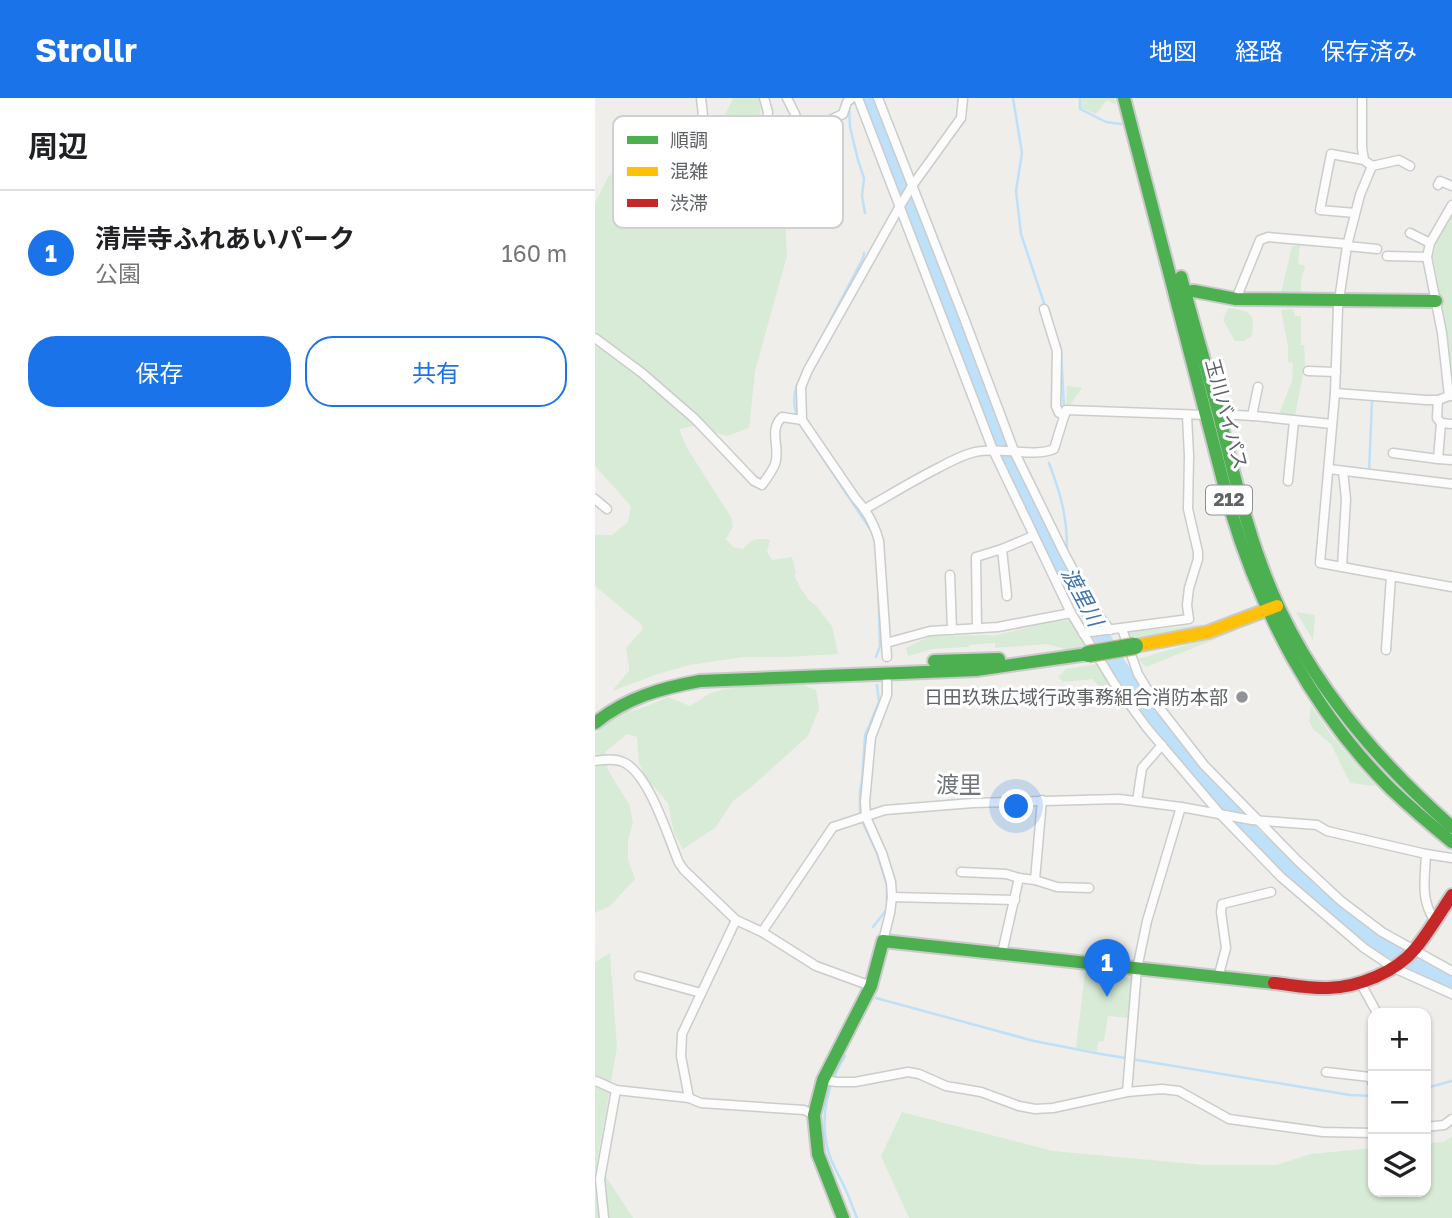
<!DOCTYPE html>
<html lang="ja">
<meta charset="utf-8">
<style>
:root{--surface:#fff;--page:#f6f6f6;--text:#202124;--muted:#757577;--line:#e0e0e0;--accent:#1a73e8}
body{margin:0;font-family:"Golos Text","Noto Sans JP",sans-serif;background:var(--page);color:var(--text)}
.controls{position:absolute;right:21px;bottom:21px;display:grid;overflow:hidden;border-radius:14px;box-shadow:0 2px 5px #0004}
.controls button{width:63px;height:63px;display:grid;place-items:center;padding:0;border:0;border-bottom:2px solid var(--line);background:var(--surface);color:var(--text);font:35px sans-serif}
.you{position:absolute;left:422px;top:709px;width:24px;height:24px;margin:-18px;border:5px solid #fff;border-radius:50%;background:#1a73e8;box-shadow:0 0 0 10px #1a73e833}
.badge{display:grid;place-items:center;width:46px;height:46px;border-radius:50%;background:var(--accent);color:#fff;font-size:23px;font-weight:700}
.pin{position:absolute;translate:-50% -58px;filter:drop-shadow(0 2px 4px #0008)}
.pin::after{content:'';position:absolute;top:37px;width:24px;height:21px;background:inherit;clip-path:polygon(0 0,100% 0,50% 100%)}
.list{margin:0;padding:0;list-style:none}
h2{display:flex;justify-content:space-between;align-items:center;height:91px;margin:0;padding:0 28px;font-size:30px}
h2 small{font-size:23px;font-weight:400;color:var(--muted)}
.list li{display:grid;grid-template-columns:46px 1fr auto;gap:21px;align-items:center;box-sizing:border-box;height:126px;padding:0 28px;border-top:2px solid var(--line)}
.list b{display:block;font-size:26px;white-space:nowrap}
.list p{margin:0;font-size:23px;white-space:nowrap;color:var(--muted)}
.list em{font-size:23px;font-style:normal;color:var(--muted)}
.actions{display:flex;gap:14px;padding:21px 28px}
.actions a{flex:1;padding:16px 0;border:2px solid var(--accent);border-radius:28px;text-align:center;font-size:24px;color:var(--accent)}
.actions .main{background:var(--accent);color:#fff}
.icon{flex:none;width:38px;height:38px;fill:none;stroke:currentColor;stroke-width:2;stroke-linecap:round;stroke-linejoin:round}
.map{position:relative;flex:none;width:857px;height:1120px;overflow:hidden}
header{display:flex;align-items:center;gap:42px;box-sizing:border-box;height:98px;padding:0 35px;background:var(--accent);color:#fff}
header strong{font-size:33px}
nav{display:flex;gap:38px;margin-inline-start:auto;font-size:24px}
main{display:flex}
aside{flex:1;background:var(--surface)}
.map>svg:first-child{display:block}
.green{fill:#d8ebd6}
.lines{fill:none;stroke-linecap:round;stroke-linejoin:round}
.stream{stroke:#bfe0f9;stroke-width:2.5}
.river{stroke:#bfe0f9;stroke-width:16}
.street-casing{stroke:#cbcccc;stroke-width:11}
.fast-casing{stroke:#cacacb;stroke-width:16}
.slow-casing{stroke:#cacacb;stroke-width:16}
.jam-casing{stroke:#cacacb;stroke-width:16}
.street{stroke:#fdfcfc;stroke-width:8}
.fast{stroke:#4caf50;stroke-width:12}
.slow{stroke:#ffc107;stroke-width:12}
.jam{stroke:#c62828;stroke-width:12}
.fast-bridge-casing{stroke:#c8b996;stroke-width:19;stroke-linecap:butt}
.fast-bridge{stroke:#4caf50;stroke-width:16}
.poi-dot{fill:#919496;stroke:#fff;stroke-width:2.5}
.labels{text-anchor:middle;stroke-width:6;stroke-linejoin:round;paint-order:stroke}
.shield{fill:#fff;stroke:#8f9295;stroke-width:2}
.shield-label{font-size:18px;font-weight:bold;fill:#5f6368}
.street-label{font-size:19px;fill:#5f6368;stroke:#fff}
.poi-label{font-size:19px;fill:#5f6368;stroke:#fff;text-anchor:end}
.water-label{font-size:21px;font-style:italic;fill:#4174aa;stroke:#fff}
.quarter-label{font-size:23px;fill:#70757a;stroke:#fff}
.key{fill:#fff;stroke:#cfd0d2;stroke-width:2}
.key-label{font-size:19px;fill:#5f6368}
</style>
<header>
<strong>Strollr</strong>
<nav><a>地図</a><a>経路</a><a>保存済み</a></nav>
</header>
<main>
<aside>
<h2>周辺<small></small></h2>
<ul class="list">
<li><span class="badge">1</span><div><b>清岸寺ふれあいパーク</b><p>公園</p></div><em>160 m</em></li>
</ul>
<div class="actions"><a class="main">保存</a><a>共有</a></div>
</aside>
<div class="map">
<svg width="857" height="1120" viewBox="0 0 857 1120">
<rect width="100%" height="100%" fill="#efeeea"/>
<g class="green">
<path d="M138,0H165C169,17 157,45 148,60C145,65 139,69 135,72L123,63L118,43Z"/>
<polygon points="487,0 520,0 521,7 512,2 501,16 486,10"/>
<path d="M62,17H101L108,67L126,82L150,75L188,79L192,158L160,273L154,330L132,338L98,328L84,331L92,350L136,419L138,428L131,441L138,449L148,451C158,440 160,440 175,442L172,454L177,462L197,459L201,475L199,477L206,491L214,502L221,508L237,528L243,556L193,559H149L94,567L63,576L17,593L34,573L31,550L48,531L46,526L0,488V437H17L33,424L36,408L0,368V105L12,81Z"/>
<polygon points="857,116 857,292 855,292 852,236 838,158 842,142"/>
<polygon points="705,147 703,166 710,168 706,183 706,196 686,195 697,148"/>
<path d="M633,210C656,213 660,215 657,238L649,243H640L628,222Z"/>
<polygon points="698,211 700,218 706,218 706,247 709,247 710,266 700,318 684,316 697,283 698,265 693,264 693,248 686,212"/>
<polygon points="472,288 487,290 473,310 471,310"/>
<polygon points="701,514 720,517 718,542"/>
<polygon points="476,522 493,550 478,553 452,546 400,550 400,545 374,547 374,549 337,551 313,558 311,550 335,538 395,537 397,538 457,524"/>
<polygon points="608,526 573,537 534,543 533,535 537,533 579,530"/>
<polygon points="643,532 551,569 543,561"/>
<polygon points="502,566 516,590 506,591 498,581 468,584 463,579 471,571"/>
<polygon points="200,584 221,592 224,611 213,638 155,690 138,703 120,730 88,751 79,735 73,705 51,680 44,665 42,639 32,636 10,654 13,672 34,706 38,724 33,742 33,761 40,781 15,808 0,815 0,636 9,627 25,615 44,611 73,599 95,608 114,596 129,591"/>
<polygon points="716,608 736,637 780,688 755,685 736,646 718,631 714,623"/>
<polygon points="15,855 22,949 2,1065 38,1120 0,1120 0,864"/>
<polygon points="490,874 539,880 535,920 513,918 509,943 503,944 502,953 481,950"/>
<polygon points="307,1014 458,1053 609,1067 681,1067 716,1056 778,1050 778,1094 831,1094 831,1045 849,1044 857,1038 857,1120 314,1120 286,1058"/>
</g>
<g class="lines">
<g class="stream">
<polyline points="418,0 427,55 421,93 426,136 450,208"/>
<polyline points="485,0 485,11 511,24 526,26"/>
<polyline points="259,4 254,8 255,29 263,62 269,80 267,98 270,115"/>
<polyline points="220,252 268,160 269,155"/>
<polyline points="466,254 469,309"/>
<path d="M207,277C197,294 197,308 205,326L277,434"/>
<path d="M454,365C465,394 472,418 472,449"/>
<polyline points="774,374 777,303"/>
<polyline points="281,559 285,548 283,478"/>
<polyline points="265,716 265,693 267,683 270,638 284,604 282,587"/>
<polyline points="267,723 282,755 292,788 292,811 278,829"/>
<polyline points="281,900 439,943 506,956 755,997 778,998"/>
<path d="M250,958C233,985 225,1017 232,1048C234,1061 241,1072 247,1084C253,1095 257,1108 262,1120"/>
<polyline points="831,990 857,983"/>
</g>
<polyline class="river" points="275,0 413,358 466,465 523,567 594,665 660,739 727,801 782,844 826,869 857,883"/>
<defs>
<g id="street">
<path d="M106,0C109,24 110,53 122,73L135,76L147,68L158,43L172,21L173,14L169,0"/>
<polyline points="192,0 200,16 205,36 248,16 252,4 257,0"/>
<polyline points="263,0 398,352 476,515 519,585 552,630 626,717 686,779 769,850 799,870 857,896"/>
<polyline points="283,0 369,220 419,353 469,455 499,511 515,532"/>
<polyline points="767,0 767,50 769,62 777,68 765,97 752,148 743,209 740,295 725,465 857,489"/>
<polyline points="777,68 804,62 815,68"/>
<polyline points="843,87 845,83 857,88"/>
<polyline points="857,107 835,145 832,159 847,235 854,298 857,298"/>
<polyline points="760,115 725,112 736,56 769,62"/>
<polyline points="815,135 835,145"/>
<polyline points="752,148 782,151"/>
<polyline points="792,158 832,159"/>
<polyline points="641,201 665,142 673,139 753,146"/>
<polyline points="449,211 462,253 461,308 464,315 470,316"/>
<path d="M0,240L47,275L100,321L159,383L167,387C172,379 180,371 181,362C184,346 174,332 187,319L207,322"/>
<polyline points="713,273 741,274"/>
<polyline points="740,295 831,302 843,302 854,298"/>
<polyline points="843,302 842,320 846,325"/>
<polyline points="624,316 659,318 737,326"/>
<polyline points="657,318 663,289"/>
<polyline points="798,355 843,361 846,325 857,326"/>
<polyline points="843,361 857,362"/>
<polyline points="734,371 857,386"/>
<polyline points="693,383 699,323"/>
<polyline points="0,401 12,411"/>
<path d="M270,411C295,397 319,382 345,369C356,363 367,357 380,354C405,348 438,360 459,351L471,312L611,317"/>
<polyline points="407,451 412,498"/>
<polyline points="747,469 751,401 748,373"/>
<polyline points="355,477 357,532"/>
<polyline points="382,530 381,459 407,451 438,438"/>
<polyline points="527,531 543,576 560,604 609,667 702,762 746,803 787,834 857,873"/>
<polyline points="488,535 594,521 592,507 594,490 603,461 603,454 593,411 594,358 592,317"/>
<polyline points="291,545 335,533 403,529 476,515"/>
<polyline points="791,552 796,478"/>
<path d="M292,559L284,443C280,428 272,413 261,401L207,322L206,289L213,272L305,108L317,88L366,20L368,0"/>
<path d="M0,663C9,662 19,660 28,664C54,675 73,739 84,765L89,772L141,822L167,834L221,868L276,888"/>
<polyline points="542,703 547,670 567,647"/>
<polyline points="831,756 857,760"/>
<polyline points="366,774 411,776 424,780 440,782 462,789 494,790"/>
<polyline points="440,782 447,702"/>
<polyline points="297,799 420,802"/>
<path d="M167,834L238,729L290,712L378,705L524,701L586,709L657,722L722,727L732,733L831,756C830,781 825,802 840,823"/>
<polyline points="288,843 295,815 297,799 296,784 287,755 271,719 270,704 276,639 292,597 292,584"/>
<polyline points="407,855 424,780"/>
<polyline points="44,878 106,895"/>
<polyline points="623,880 631,850 626,814 627,806 676,794"/>
<polyline points="765,884 782,915"/>
<polyline points="731,974 775,979 778,986"/>
<polyline points="228,982 242,984 260,984 313,974 324,976 351,988 386,994 424,1008 440,1011 458,1010 532,994 567,991 584,993 634,1021 728,1034 778,1035"/>
<polyline points="1,983 21,992 94,1000 106,1005 209,1012 219,1017"/>
<polyline points="532,994 542,871 552,823 586,709"/>
<polyline points="94,1000 86,958 87,936 141,822"/>
<polyline points="831,1029 849,1027 857,1021"/>
<polyline points="9,1120 5,1081 21,992"/>
</g>
<g id="fast">
<path d="M529,0L635,410C666,514 718,614 796,691C816,710 836,727 857,744"/>
<path d="M586,179C598,225 612,271 624,317C641,384 656,452 686,514C726,598 788,668 857,729"/>
<polyline points="583,195 599,193 641,201 841,203"/>
<polyline points="339,563 404,561"/>
<path d="M0,625C31,600 66,590 105,583L381,572L493,556"/>
<polyline points="248,1120 223,1056 219,1017 228,982 276,888 288,843 679,885"/>
</g>
<polyline id="slow" points="540,548 613,534 682,508"/>
<path id="jam" d="M679,885C697,887 716,891 733,890C764,889 801,874 820,851C834,834 845,815 857,797"/>
</defs>
<use href="#street" class="street-casing"/>
<use href="#fast" class="fast-casing"/>
<use href="#slow" class="slow-casing"/>
<use href="#jam" class="jam-casing"/>
<use href="#street" class="street"/>
<use href="#fast" class="fast"/>
<use href="#slow" class="slow"/>
<use href="#jam" class="jam"/>
<defs>
<polyline id="fast-bridge" points="493,556 540,548"/>
</defs>
<use href="#fast-bridge" class="fast-bridge-casing"/>
<use href="#fast-bridge" class="fast-bridge"/>
</g>
<circle class="poi-dot" cx="647" cy="599" r="7"/>
<g class="labels">
<rect class="shield" x="611" y="387.5" width="46" height="29" rx="5"/>
<g class="shield-label">
<text x="634" y="408">212</text>
</g>
<g class="street-label">
<text transform="translate(632 316) rotate(75)" y="7">玉川バイパス</text>
</g>
<g class="poi-label">
<text x="633" y="606">日田玖珠広域行政事務組合消防本部</text>
</g>
<g class="water-label">
<text transform="translate(487 499) rotate(62)" y="7">渡里川</text>
</g>
<g class="quarter-label">
<text x="364" y="695">渡里</text>
</g>
</g>
<rect x="18" y="18" width="230" height="112" rx="10" class="key"/>
<rect x="32" y="38" width="31" height="8" fill="#4caf50"/>
<rect x="32" y="69" width="31" height="9" fill="#ffc107"/>
<rect x="32" y="101" width="31" height="8" fill="#c62828"/>
<g class="key-label">
<text x="75" y="49">順調</text>
<text x="75" y="80">混雑</text>
<text x="75" y="112">渋滞</text>
</g>
</svg>
<div class="controls">
<button>+</button>
<button>−</button>
<button><svg class="icon" aria-label="layers" viewBox="0 0 24 24"><path d="M12 4l9 5-9 5-9-5zM3 14l9 5 9-5"/></svg></button>
</div>
<div class="you"></div>
<div class="pin badge" style="left:512px;top:899px">1</div>
</div>
</main>
